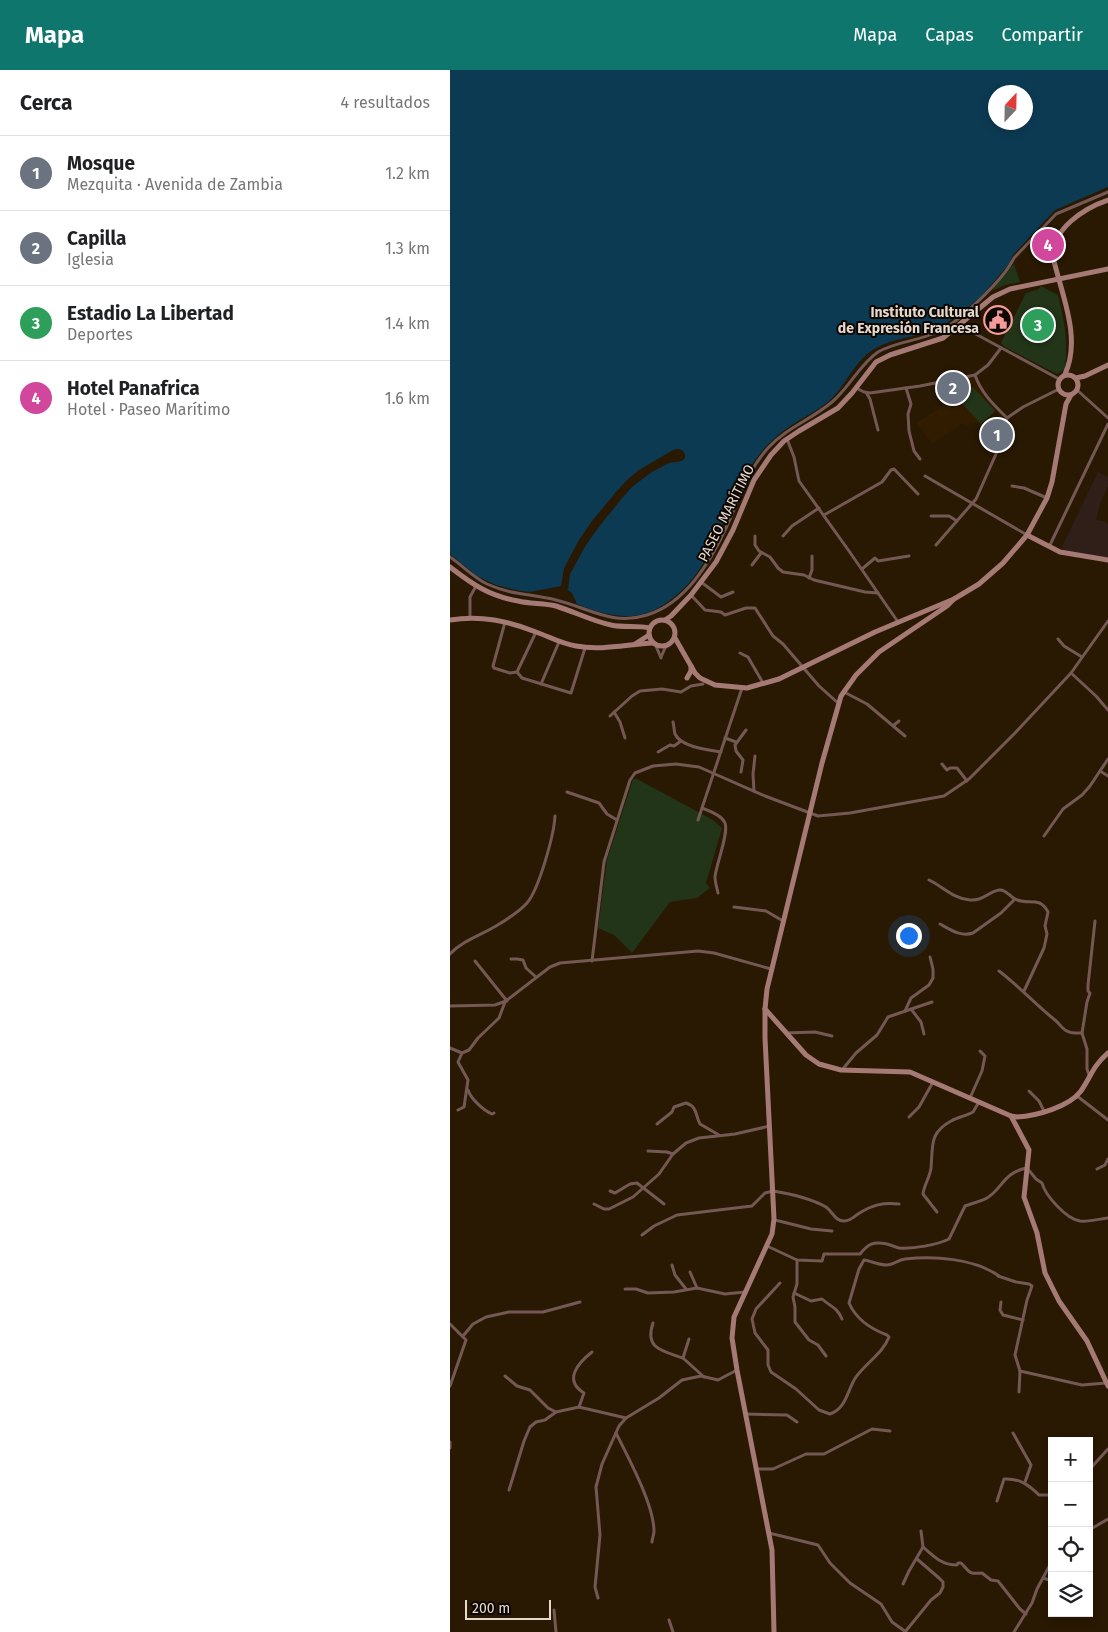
<!DOCTYPE html>
<html lang="es">
<meta charset="utf-8">
<style>
:root{--surface:#fff;--page:#f2f2f2;--text:#202124;--muted:#757577;--line:#e0e0e0;--accent:#0f766e}
body{margin:0;font-family:"Fira Sans",sans-serif;background:var(--page);color:var(--text)}
.controls{position:absolute;right:15px;bottom:15px;display:grid;overflow:hidden;border-radius:0px;box-shadow:0 2px 8px #0003}
.controls button{width:45px;height:45px;display:grid;place-items:center;padding:0;border:0;border-bottom:1px solid var(--line);background:var(--surface);color:var(--text);font:25px sans-serif}
.compass{position:absolute;left:538px;top:15px;width:45px;height:45px;border-radius:50%;background:var(--surface);box-shadow:0 2px 8px #0003;rotate:22deg}
.scale{position:absolute;left:15px;bottom:12px;width:86px;box-sizing:border-box;padding-left:5px;border:2px solid #e5d9cb;border-top:0;font-size:14px;line-height:18px;white-space:nowrap;color:#e5d9cb;-webkit-text-stroke:4px #0c0501;paint-order:stroke}
.you{position:absolute;left:458px;top:865px;width:18px;height:18px;margin:-12px;border:4px solid #fff;border-radius:50%;background:#1a73e8;box-shadow:0 0 0 8px #1a73e833}
.badge{display:grid;place-items:center;width:32px;height:32px;border-radius:50%;background:var(--accent);color:#fff;font-size:16px;font-weight:700}
.pin{position:absolute;translate:-50% -50%;border:2px solid #fff;box-shadow:0 1px 5px #0006}
.list{margin:0;padding:0;list-style:none}
h2{display:flex;justify-content:space-between;align-items:center;height:65px;margin:0;padding:0 20px;font-size:21px}
h2 small{font-size:16px;font-weight:400;color:var(--muted)}
.list li{display:grid;grid-template-columns:32px 1fr auto;gap:15px;align-items:center;box-sizing:border-box;height:75px;padding:0 20px;border-top:1px solid var(--line)}
.list b{display:block;font-size:19px;white-space:nowrap}
.list p{margin:0;font-size:16px;white-space:nowrap;color:var(--muted)}
.list em{font-size:16px;font-style:normal;color:var(--muted)}
.icon{flex:none;width:28px;height:28px;fill:none;stroke:currentColor;stroke-width:2;stroke-linecap:round;stroke-linejoin:round}
.map{position:relative;flex:none;width:658px;height:1562px;overflow:hidden}
header{display:flex;align-items:center;gap:30px;box-sizing:border-box;height:70px;padding:0 25px;background:var(--accent);color:#fff}
header strong{font-size:24px}
nav{display:flex;gap:28px;margin-inline-start:auto;font-size:18px}
main{display:flex}
aside{flex:1;background:var(--surface)}
.map>svg:first-child{display:block}
.commercial{fill:#301e19}
.built{fill:#311c00}
.green{fill:#223518}
.water{fill:#0c3a53;fill-rule:evenodd}
.pier{fill:#291802}
.lines{fill:none;stroke-linecap:round;stroke-linejoin:round}
.street{stroke:#735854;stroke-width:3}
.secondary{stroke:#a57a74;stroke-width:5}
.labels{text-anchor:middle;stroke-width:4;stroke-linejoin:round;paint-order:stroke}
.poi-label{font-size:14px;font-weight:bold;fill:#e5d9cb;stroke:#0c0501;text-anchor:end}
.street-label{font-size:14px;fill:#e5d9cb;stroke:#0c0501}
</style>
<header>
<strong>Mapa</strong>
<nav><a>Mapa</a><a>Capas</a><a>Compartir</a></nav>
</header>
<main>
<aside>
<h2>Cerca<small>4 resultados</small></h2>
<ul class="list">
<li><span class="badge" style="background:#6b7280">1</span><div><b>Mosque</b><p>Mezquita · Avenida de Zambia</p></div><em>1.2 km</em></li>
<li><span class="badge" style="background:#6b7280">2</span><div><b>Capilla</b><p>Iglesia</p></div><em>1.3 km</em></li>
<li><span class="badge" style="background:#2e9e5b">3</span><div><b>Estadio La Libertad</b><p>Deportes</p></div><em>1.4 km</em></li>
<li><span class="badge" style="background:#d1479c">4</span><div><b>Hotel Panafrica</b><p>Hotel · Paseo Marítimo</p></div><em>1.6 km</em></li>
</ul>
</aside>
<div class="map">
<svg width="658" height="1562" viewBox="0 0 658 1562">
<rect width="100%" height="100%" fill="#291802"/>
<polygon class="commercial" points="648,402 658,407 658,416 651,431 646,450 654,451 658,454 658,488 624,483 611,479"/>
<polygon class="built" points="524,307 528,318 546,340 531,354 523,352 518,356 512,353 483,374 466,353 497,333 499,327 494,315"/>
<g class="green">
<polygon points="564,194 570,212 555,215 544,220 543,219"/>
<path d="M591,216L608,225C615,253 618,270 615,299L607,304L555,277L551,273L576,223L589,219Z"/>
<polygon points="523,317 545,341 531,354 509,330"/>
<polygon points="183,709 187,709 263,750 272,758 256,813 260,818 247,828 220,832 182,883 164,865 148,858 157,790"/>
</g>
<path class="water" d="M0,0H658V117L605,140L562,186L560,193C549,205 539,219 527,230C520,236 513,241 506,246C499,251 492,257 484,260C465,267 444,268 426,278C405,289 396,316 379,331C373,336 366,340 360,344C342,354 325,365 312,381C271,430 271,501 210,537C182,553 155,545 127,534L122,523L111,516L80,522L66,520L46,515L27,506L0,484ZM546,22H576V52H546Z"/>
<polygon class="pier" points="228,379 232,380 235,384 235,388 232,391 219,393 202,402 183,416 173,427 148,458 136,475 120,504 118,520 111,516 114,498 129,470 142,451 166,422 178,409 189,400 223,380"/>
<g class="lines">
<g class="street">
<polyline points="509,255 609,309"/>
<path d="M525,305C531,323 544,335 557,348"/>
<polyline points="406,318 414,322 420,323 470,316 525,305 538,295 551,278"/>
<polyline points="456,318 461,334 458,344 459,361 464,381 470,389"/>
<polyline points="627,320 658,348"/>
<polyline points="417,324 420,329 428,360"/>
<polyline points="337,369 344,387 349,411 399,481 448,552"/>
<polyline points="475,406 577,465"/>
<polyline points="562,416 574,418 597,428"/>
<polyline points="374,445 432,412 441,400 444,399 468,424"/>
<polyline points="481,446 499,446 507,451"/>
<polyline points="305,466 305,475 309,481 320,487 328,498 333,502 354,505 364,510 415,522 428,523"/>
<polyline points="333,466 342,456 369,438"/>
<polyline points="486,475 526,429 550,375 557,348 573,337 609,319"/>
<polyline points="599,477 658,354"/>
<path d="M0,487C13,496 23,507 37,514C61,525 82,524 106,530C139,538 162,556 197,545C236,533 260,492 276,458C289,430 297,401 318,378C336,358 362,349 382,332C400,317 409,295 428,282C445,272 467,271 485,263C507,255 554,209 564,188L606,144L658,122"/>
<polyline points="302,495 311,483"/>
<polyline points="412,499 425,488 428,491 459,486"/>
<polyline points="359,508 362,500 362,486"/>
<polyline points="251,512 271,527 283,522"/>
<polyline points="241,525 255,540 271,542 275,545 296,538 305,538 323,566 333,574 369,616 388,633"/>
<polyline points="20,548 20,527 26,516"/>
<polyline points="55,552 43,596 44,598 60,603 67,602"/>
<polyline points="608,569 614,576 632,587"/>
<polyline points="206,576 211,588"/>
<polyline points="290,583 298,587 313,613"/>
<polyline points="211,587 216,576"/>
<polyline points="67,602 72,608 121,623 135,578"/>
<polyline points="67,602 86,562"/>
<polyline points="621,603 646,626 658,640"/>
<polyline points="91,614 109,572"/>
<polyline points="394,622 417,634 455,666"/>
<polyline points="164,642 170,652 175,668"/>
<polyline points="160,646 182,626 190,621 212,619 231,622 241,616 253,614"/>
<path d="M223,652C224,655 224,661 225,664C231,677 258,680 271,682"/>
<polyline points="444,655 449,651"/>
<polyline points="275,668 286,672"/>
<polyline points="208,682 220,675 224,676 231,671"/>
<polyline points="492,694 497,700 500,698 507,698 517,711"/>
<polyline points="650,701 658,706"/>
<polyline points="291,702 293,690 286,681 285,675 296,660"/>
<polyline points="304,721 303,704 305,686"/>
<polyline points="117,722 149,733 157,744 167,750"/>
<path d="M252,738C259,741 272,745 275,753C279,763 266,795 265,807C265,812 267,818 268,823"/>
<polyline points="248,750 292,618"/>
<polyline points="594,766 613,739 632,725 640,716 658,689"/>
<path d="M479,810C492,816 504,829 520,830C533,831 538,822 549,820C556,819 559,826 565,829C578,836 589,825 598,842L595,856L597,864L594,878L574,921"/>
<polyline points="284,837 316,841 333,851"/>
<path d="M490,854C501,860 511,867 523,863L551,843L565,829"/>
<path d="M0,884C12,871 31,865 46,856C56,850 69,842 77,833C89,819 104,765 105,746"/>
<polyline points="61,889 67,889 73,890 76,898 86,907"/>
<polyline points="25,891 57,931"/>
<polyline points="142,891 154,792 180,710 185,703 203,696 226,694 241,696 249,697 315,726 368,746 400,743 494,726 519,709 565,663 621,603 658,551"/>
<path d="M549,901C569,916 586,935 605,950C610,954 612,959 617,961C622,964 626,963 632,963"/>
<polyline points="0,936 45,935 56,931 100,897 110,893 248,881 264,883 321,899"/>
<polyline points="461,939 471,952 474,964"/>
<polyline points="455,941 461,928 479,915 483,908 483,899 480,887"/>
<polyline points="336,963 365,962 382,966"/>
<polyline points="0,978 12,983"/>
<polyline points="392,1000 406,983 427,965 438,947 482,932"/>
<polyline points="639,1005 637,999 637,979 632,963 637,932 640,923 638,921 638,915 645,851"/>
<path d="M18,1020C21,1029 33,1040 42,1044L44,1043"/>
<polyline points="579,1021 589,1031 594,1041"/>
<polyline points="627,1026 658,1050"/>
<polyline points="520,1028 532,1001 535,986 530,981"/>
<polyline points="8,1040 14,1037 18,1010 8,992 12,983 19,980 28,968 49,948 55,932"/>
<polyline points="459,1047 469,1037 483,1012"/>
<path d="M207,1054L222,1042L224,1037L236,1033C248,1037 245,1045 250,1054L269,1065"/>
<polyline points="198,1081 217,1082 223,1084"/>
<polyline points="647,1099 655,1095 658,1089"/>
<polyline points="160,1121 165,1123 180,1114 187,1113 214,1134"/>
<polyline points="144,1134 154,1139 159,1139 183,1127 209,1104 223,1084 236,1073 249,1068 285,1064 320,1056"/>
<path d="M487,1142L473,1124C474,1115 480,1107 481,1098C483,1076 479,1063 501,1051C508,1047 516,1046 523,1042L529,1032"/>
<polyline points="325,1150 361,1159 382,1161"/>
<path d="M192,1165L204,1156L227,1145L302,1136L315,1123L323,1121C342,1124 360,1128 376,1137C383,1142 385,1151 394,1151C400,1151 404,1147 408,1144C422,1135 433,1132 449,1134"/>
<path d="M317,1176L347,1190L372,1191L374,1184H410C418,1174 423,1171 437,1174C441,1175 445,1177 449,1178C463,1179 487,1175 499,1169L515,1136C522,1133 530,1132 537,1128C552,1119 554,1102 577,1098L586,1109L592,1113C595,1125 616,1149 630,1151C639,1152 649,1149 658,1148"/>
<polyline points="347,1190 347,1214 343,1227 345,1237 345,1252 359,1270 368,1275 376,1286"/>
<polyline points="222,1195 225,1205 236,1219"/>
<polyline points="240,1202 247,1218"/>
<polyline points="548,1206 566,1212 579,1214 582,1216 577,1230 565,1285 570,1301 569,1322"/>
<path d="M330,1213L306,1239L302,1249L305,1263L318,1280V1295L321,1302L346,1319L369,1340L380,1344C397,1338 397,1320 406,1307C416,1293 433,1283 439,1267L437,1265C421,1259 406,1249 399,1233L409,1199L414,1190C421,1191 429,1195 437,1195C443,1195 448,1190 455,1189C483,1186 524,1188 549,1206"/>
<polyline points="175,1219 186,1219 198,1223 224,1222 247,1218 275,1224 295,1222"/>
<path d="M344,1223L361,1231L372,1229C381,1237 387,1237 392,1249"/>
<polyline points="551,1232 550,1240 553,1245 573,1250"/>
<path d="M203,1253C194,1279 213,1281 233,1288"/>
<polyline points="0,1254 16,1270 0,1316"/>
<polyline points="13,1266 23,1254 36,1247 59,1242 93,1242 130,1232"/>
<polyline points="239,1269 233,1288 254,1307"/>
<polyline points="570,1301 632,1315 656,1313"/>
<polyline points="55,1306 67,1316 80,1320 98,1338 106,1342"/>
<path d="M129,1337L134,1323C113,1310 128,1293 142,1282"/>
<polyline points="296,1344 337,1345 347,1352"/>
<path d="M166,1363C178,1387 204,1435 204,1461C204,1465 202,1469 202,1472"/>
<polyline points="563,1363 581,1395 575,1412"/>
<polyline points="0,1372 0,1378"/>
<polyline points="306,1399 323,1399 356,1384 374,1384 422,1359 440,1361"/>
<polyline points="639,1400 658,1379"/>
<polyline points="59,1420 74,1371 80,1357 86,1352 95,1350 106,1342 129,1337 176,1348"/>
<path d="M547,1431L554,1409C569,1408 579,1415 589,1425H602"/>
<polyline points="639,1460 658,1449"/>
<path d="M471,1461L473,1477C484,1487 492,1495 507,1495L508,1493H511C521,1503 518,1504 532,1503L541,1510L548,1511L570,1539L576,1544"/>
<polyline points="319,1463 368,1475 380,1493 400,1513 431,1534 442,1552 456,1562"/>
<polyline points="593,1508 602,1511"/>
<polyline points="453,1514 459,1501 473,1477"/>
<polyline points="148,1528 145,1517 150,1465 146,1417 152,1394 169,1356 176,1348 209,1328 232,1310 251,1306 268,1310 287,1300"/>
<polyline points="104,1540 106,1562"/>
<polyline points="219,1550 223,1562"/>
<polyline points="455,1562 481,1530 490,1523 493,1517 493,1512 489,1508 467,1489"/>
<polyline points="564,1562 582,1533 587,1519 602,1491"/>
</g>
<g class="secondary">
<path d="M615,304C632,268 611,223 603,187C602,159 634,138 658,130"/>
<circle cx="618" cy="315" r="10"/>
<polyline points="626,308 635,306 658,295"/>
<polyline points="577,465 610,482 658,490"/>
<path d="M0,497C22,514 39,526 68,531C80,534 94,533 106,536C125,542 142,551 161,555C174,558 187,555 200,558"/>
<circle cx="212" cy="563" r="13"/>
<path d="M0,550C31,545 58,551 86,562C100,567 112,574 126,576C152,581 178,574 203,573"/>
<polyline points="215,550 221,546 241,525 266,492 283,460 304,410 321,385 334,371 349,361 388,338 402,323 426,292 440,285 493,268 543,227 560,219 658,199"/>
<polyline points="225,568 245,603 250,608 265,615 297,618 329,609 425,562 504,529 529,514 553,493 577,465 597,428 602,412 616,334 621,325"/>
<polyline points="185,574 199,565"/>
<polyline points="237,608 241,601 241,596"/>
<path d="M315,939L356,985L369,994L391,1000L460,1002L561,1046L567,1047C586,1046 619,1037 631,1021C642,1005 642,997 658,983"/>
<polyline points="561,1046 579,1080 574,1127 587,1163 595,1203 609,1231 637,1271 658,1316"/>
<polyline points="324,1562 322,1480 287,1300 282,1268 284,1247 322,1164 324,1149 315,968 315,939 317,919 372,693 391,626 406,605 429,582 497,536 504,529"/>
</g>
</g>
<defs>
<symbol id="civic-ring" viewBox="-11 -11 22 22"><circle r="9.5" fill="#0c0501" stroke="#f59b99" stroke-width="1.5"/><path d="M-.6-6.5H3V-4.5H.6V-3L4-1V1h2V6H-6V1h2V-1L-.6-3ZM-1.2 2.5V6h2.4V2.5Z" fill="#f59b99"/></symbol>
</defs>
<g fill-rule="evenodd">
<use href="#civic-ring" x="532" y="234" width="32" height="32"/>
</g>
<g class="labels">
<g class="poi-label">
<text x="529" y="247">Instituto Cultural<tspan x="529" dy="16">de Expresión Francesa</tspan></text>
</g>
<g class="street-label">
<text transform="translate(276 443) rotate(-63)" y="5">PASEO MARÍTIMO</text>
</g>
</g>
</svg>
<div class="controls">
<button>+</button>
<button>−</button>
<button><svg class="icon" aria-label="locate" viewBox="0 0 24 24"><circle cx="12" cy="12" r="6"/><path d="M12 2v4M12 18v4M2 12h4M18 12h4"/></svg></button>
<button><svg class="icon" aria-label="layers" viewBox="0 0 24 24"><path d="M12 4l9 5-9 5-9-5zM3 14l9 5 9-5"/></svg></button>
</div>
<svg class="compass" viewBox="-18 -18 36 36"><path d="M0-13l5 13h-10z" fill="#e53935"/><path d="M0 13l5-13h-10z" fill="#757577"/></svg>
<div class="scale">200 m</div>
<div class="you"></div>
<div class="pin badge" style="left:547px;top:365px;background:#6b7280">1</div>
<div class="pin badge" style="left:503px;top:318px;background:#6b7280">2</div>
<div class="pin badge" style="left:588px;top:255px;background:#2e9e5b">3</div>
<div class="pin badge" style="left:598px;top:175px;background:#d1479c">4</div>
</div>
</main>
